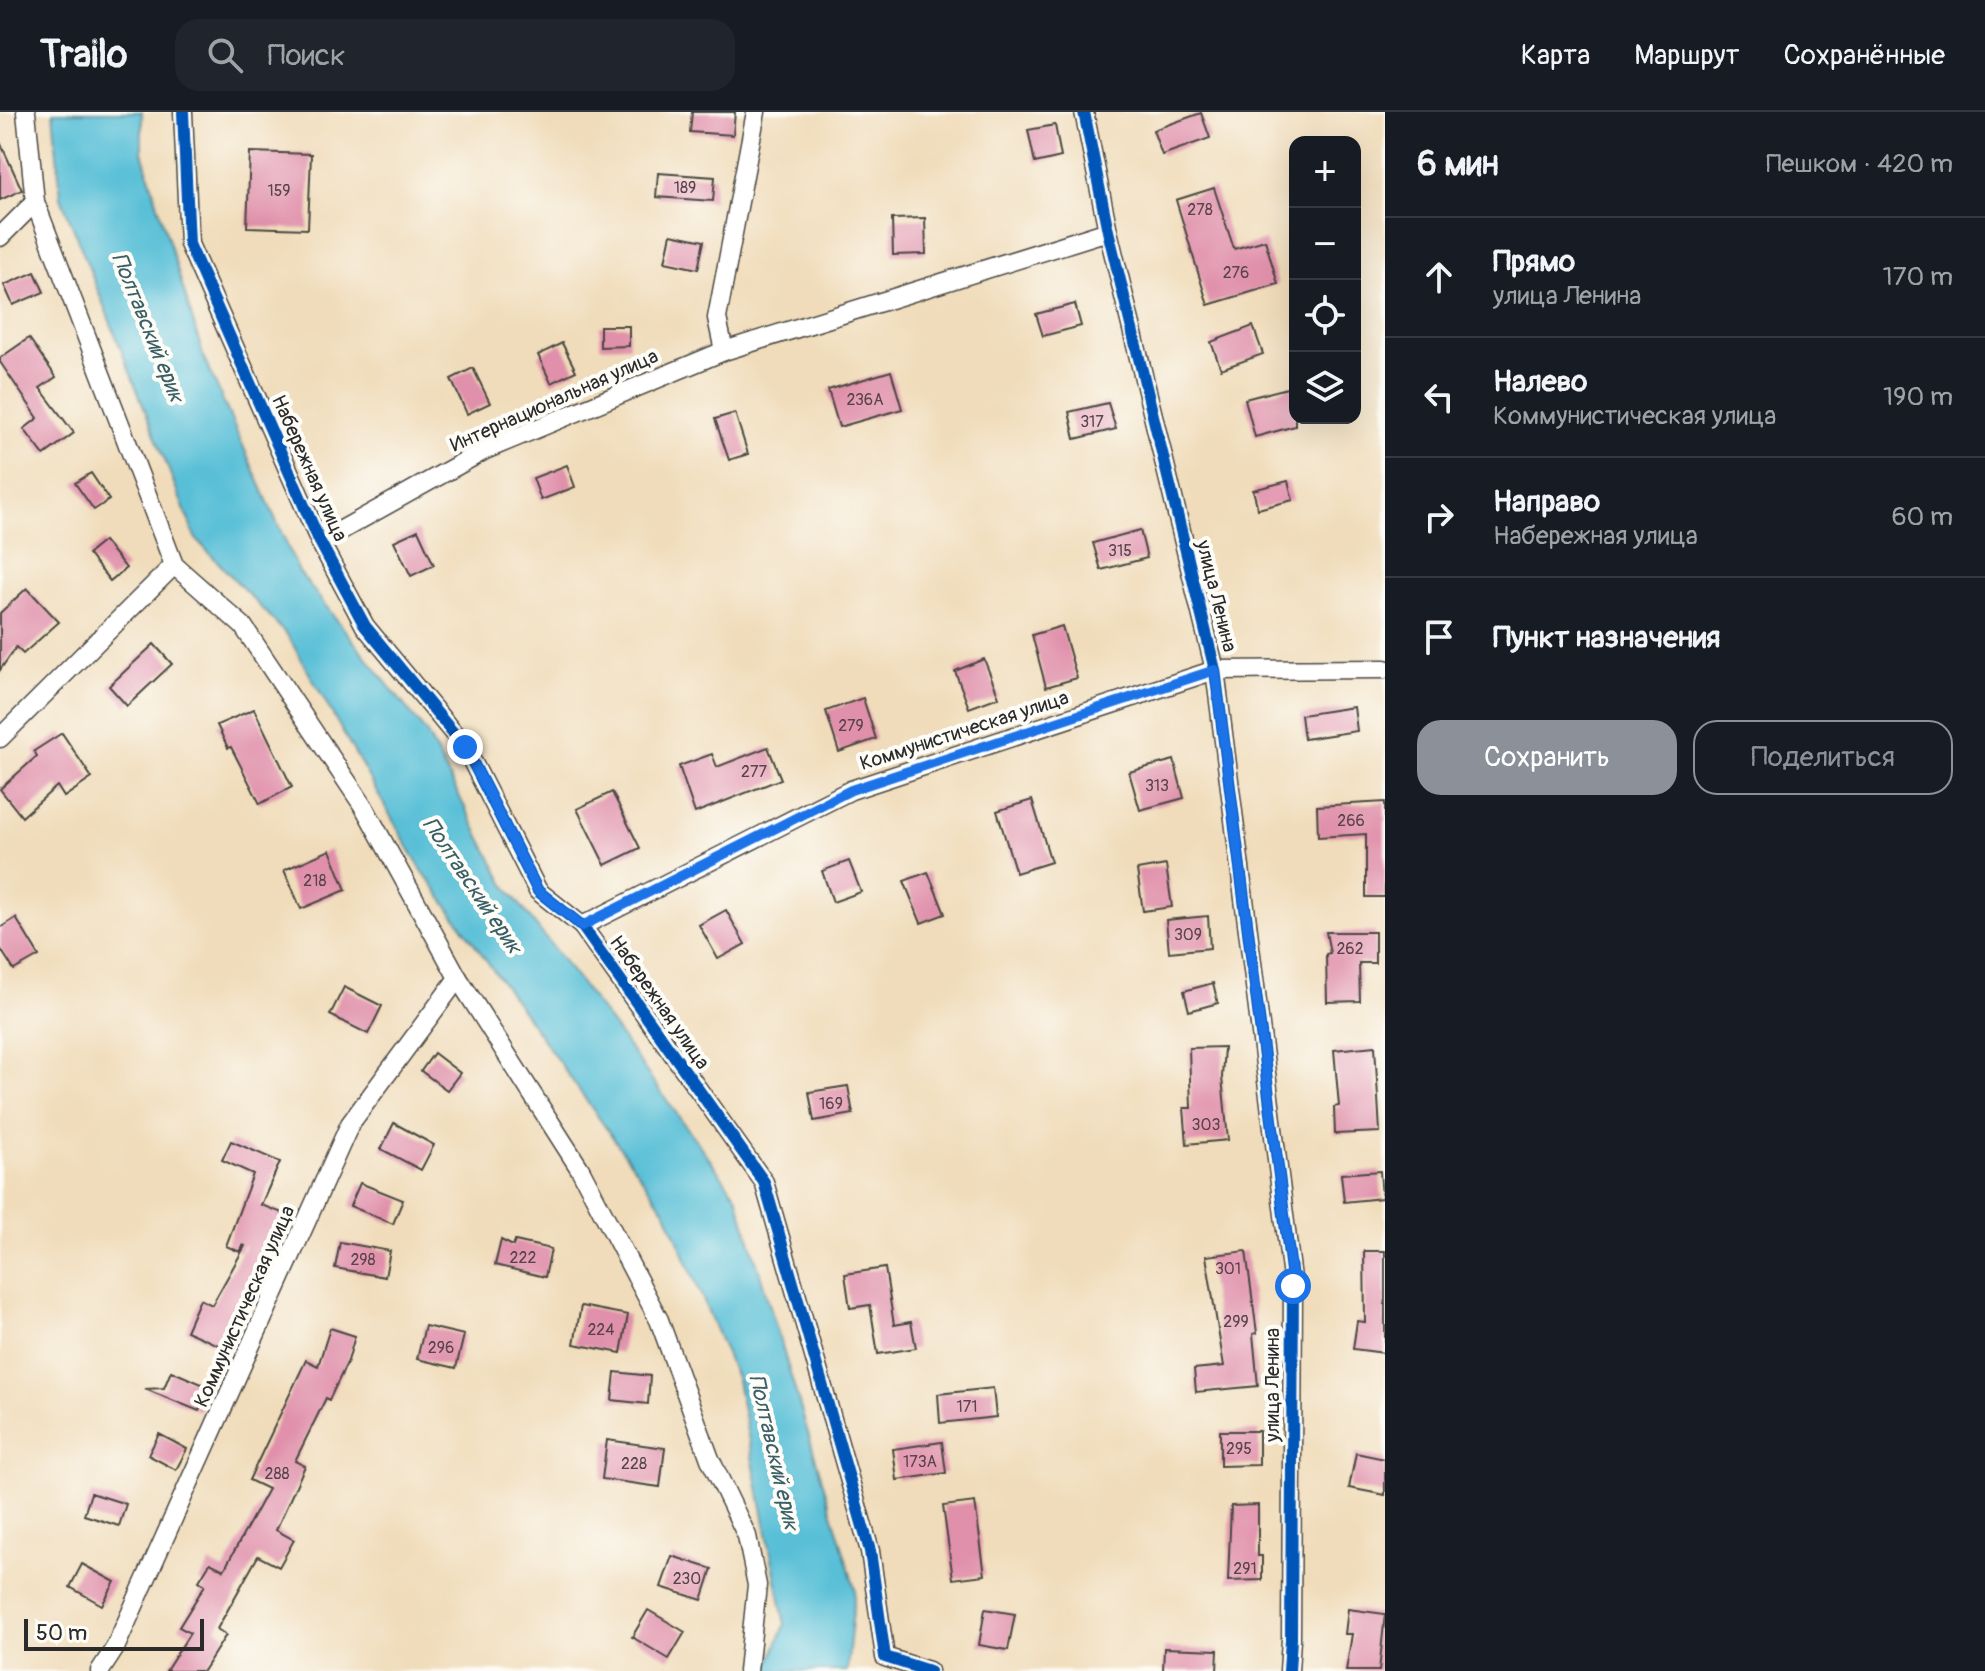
<!DOCTYPE html>
<html lang="ru">
<meta charset="utf-8">
<style>
:root{--surface:#171b24;--page:#20242c;--text:#f1f3f6;--muted:#9ea1a6;--line:#363941;--accent:#8c9099}
body{margin:0;font-family:Pangolin,sans-serif;background:var(--page);color:var(--text)}
.controls{position:absolute;right:24px;top:24px;display:grid;overflow:hidden;border-radius:16px;box-shadow:0 8px 32px #0002}
.controls button{width:72px;height:72px;display:grid;place-items:center;padding:0;border:0;border-bottom:2px solid var(--line);background:var(--surface);color:var(--text);font:40px sans-serif}
.scale{position:absolute;left:24px;bottom:20px;width:180px;box-sizing:border-box;padding-left:8px;border:4px solid #2b2b2b;border-top:0;font-size:22px;line-height:28px;white-space:nowrap;color:#2b2b2b;-webkit-text-stroke:6px #fdfcf7;paint-order:stroke}
.stop{position:absolute;width:24px;height:24px;margin:-18px;border:6px solid #1a73e8;border-radius:50%;background:#fff}
.stop.end{background:#1a73e8;border-color:#fff;box-shadow:0 2px 8px #0008}
.list{margin:0;padding:0;list-style:none}
h2{display:flex;justify-content:space-between;align-items:center;height:104px;margin:0;padding:0 32px;font-size:34px}
h2 small{font-size:26px;font-weight:400;color:var(--muted)}
.list li{display:grid;grid-template-columns:52px 1fr auto;gap:24px;align-items:center;box-sizing:border-box;height:120px;padding:0 32px;border-top:2px solid var(--line)}
.list b{display:block;font-size:30px;white-space:nowrap}
.list p{margin:0;font-size:26px;white-space:nowrap;color:var(--muted)}
.list em{font-size:26px;font-style:normal;color:var(--muted)}
.actions{display:flex;gap:16px;padding:24px 32px}
.actions a{flex:1;padding:18px 0;border:2px solid var(--accent);border-radius:24px;text-align:center;font-size:28px;color:var(--accent)}
.actions .main{background:var(--accent);color:#fff}
.icon{flex:none;width:44px;height:44px;fill:none;stroke:currentColor;stroke-width:2;stroke-linecap:round;stroke-linejoin:round}
.map{position:relative;flex:none;width:1385px;height:1559px;overflow:hidden}
header{display:flex;align-items:center;gap:48px;box-sizing:border-box;height:112px;padding:0 40px;background:var(--surface);border-bottom:2px solid var(--line)}
header strong{font-size:38px}
nav{display:flex;gap:44px;margin-inline-start:auto;font-size:28px}
.search{width:560px;height:72px;background:var(--page);display:flex;align-items:center;gap:20px;box-sizing:border-box;padding:0 28px;border-radius:24px;color:var(--muted);font-size:30px}
main{display:flex}
aside{flex:1;background:var(--surface)}
.map>svg:first-child{display:block}
.water{fill:#59bfd7;stroke:#427581;stroke-width:2}
.building{fill:#e090aa}
.lines{fill:none;stroke-linecap:round;stroke-linejoin:round}
.minor-casing{stroke:#494640;stroke-width:21}
.minor{stroke:#fff;stroke-width:18}
.cycleway-casing{stroke:#fdfcf7;stroke-width:17}
.cycleway{stroke:#0057b8;stroke-width:12}
.route{stroke:#1a73e8;stroke-width:10}
.labels{text-anchor:middle;stroke-width:8;stroke-linejoin:round;paint-order:stroke}
.number-label{font-size:16px;fill:#58444b}
.street-label{font-size:20px;fill:#2b2b2b;stroke:#fdfcf7}
.water-label{font-size:22px;font-style:italic;fill:#3b5f67;stroke:#fdfcf7}
</style>
<header>
<strong>Trailo</strong>
<div class="search"><svg class="icon" aria-label="search" viewBox="0 0 24 24"><circle cx="10" cy="10" r="6"/><path d="M15 15l6 6"/></svg>Поиск</div>
<nav><a>Карта</a><a>Маршрут</a><a>Сохранённые</a></nav>
</header>
<main>
<div class="map">
<svg width="1385" height="1559" viewBox="0 0 1385 1559">
<rect width="100%" height="100%" fill="#fdfcf7"/>
<filter id="ink" filterUnits="userSpaceOnUse"><feTurbulence type="fractalNoise" baseFrequency=".0125" numOctaves="2"/><feDisplacementMap in="SourceGraphic" scale="16" xChannelSelector="R" yChannelSelector="G"/><feConvolveMatrix kernelMatrix="1 2 1 2 8 2 1 2 1" color-interpolation-filters="sRGB"/></filter>
<filter id="wash" filterUnits="userSpaceOnUse"><feTurbulence type="fractalNoise" baseFrequency=".006" numOctaves="4" result="noise"/><feDisplacementMap in="SourceGraphic" scale="32" xChannelSelector="R" yChannelSelector="G"/><feGaussianBlur stdDeviation="1.8" result="paint"/><feColorMatrix in="noise" values="0 0 0 0 0 0 0 0 0 0 0 0 0 0 0 0 0 1.4 0 .05"/><feComposite in="paint" operator="in"/></filter>
<g filter="url(#wash)">
<rect width="100%" height="100%" fill="#f0dcba"/>
<polygon class="water" points="53,0 142,0 142,40 204,246 299,460 427,622 505,773 608,907 737,1085 855,1477 847,1559 766,1559 785,1513 737,1268 666,1100 419,754 288,524 196,427 61,85"/>
<g id="blocks">
<g class="building">
<polygon points="692,0 735,0 733,23 690,20"/>
<polygon points="1201,1 1210,26 1162,43 1153,18"/>
<polygon points="1055,13 1061,45 1035,51 1028,18"/>
<polygon points="0,30 22,78 0,88"/>
<polygon points="250,40 311,42 308,117 247,115"/>
<polygon points="658,61 715,65 713,89 656,85"/>
<polygon points="1214,76 1234,137 1265,128 1278,172 1208,193 1176,88"/>
<polygon points="925,106 926,142 893,143 892,107"/>
<polygon points="671,122 704,129 698,157 665,150"/>
<polygon points="35,160 44,180 13,193 4,173"/>
<polygon points="1075,192 1081,214 1043,224 1036,202"/>
<polygon points="600,214 629,214 629,234 600,235"/>
<polygon points="1253,214 1263,242 1221,257 1211,230"/>
<polygon points="29,226 56,265 40,276 74,321 44,343 24,317 38,306 0,250 0,246"/>
<polygon points="562,231 576,259 551,271 538,243"/>
<polygon points="473,256 490,291 467,302 451,267"/>
<polygon points="891,259 902,297 839,315 828,278"/>
<polygon points="1295,274 1295,314 1255,325 1245,287"/>
<polygon points="1108,291 1116,317 1075,327 1069,300"/>
<polygon points="735,301 748,342 729,348 715,307"/>
<polygon points="567,353 575,375 541,388 533,366"/>
<polygon points="91,361 109,388 94,398 75,371"/>
<polygon points="1288,369 1293,388 1258,397 1253,378"/>
<polygon points="418,418 434,453 411,464 394,429"/>
<polygon points="1140,418 1147,446 1101,458 1093,431"/>
<polygon points="104,429 126,456 110,469 88,442"/>
<polygon points="27,476 59,510 23,542 16,535 0,558 0,501"/>
<polygon points="1062,514 1077,566 1046,575 1032,523"/>
<polygon points="154,532 172,552 127,594 109,574"/>
<polygon points="984,547 999,585 969,596 955,559"/>
<polygon points="863,586 876,627 839,640 826,599"/>
<polygon points="1354,595 1357,619 1304,627 1301,603"/>
<polygon points="254,597 292,675 260,692 231,635 228,636 217,613"/>
<polygon points="62,621 92,666 64,685 57,674 22,705 0,677 37,644 34,639"/>
<polygon points="768,635 781,667 695,701 679,654 712,642 717,655"/>
<polygon points="1174,648 1184,686 1140,698 1129,660"/>
<polygon points="612,680 640,736 605,753 577,697"/>
<polygon points="1032,688 1051,750 1016,761 997,699"/>
<polygon points="1385,690 1385,785 1366,785 1366,722 1318,725 1317,694"/>
<polygon points="330,738 346,778 301,797 284,758"/>
<polygon points="849,749 861,780 833,790 822,759"/>
<polygon points="1166,753 1172,795 1143,799 1137,758"/>
<polygon points="928,760 945,802 921,811 904,769"/>
<polygon points="726,798 745,832 718,847 699,813"/>
<polygon points="1208,804 1210,836 1169,840 1166,808"/>
<polygon points="16,806 39,844 14,858 0,836 0,816"/>
<polygon points="1326,820 1375,820 1375,851 1359,851 1360,889 1327,890 1326,842 1330,841"/>
<polygon points="1213,871 1218,891 1189,899 1184,879"/>
<polygon points="344,875 382,894 368,922 330,903"/>
<polygon points="1375,934 1380,1020 1335,1022 1334,995 1339,994 1334,938"/>
<polygon points="1224,935 1222,965 1228,1028 1187,1032 1184,996 1191,996 1189,936"/>
<polygon points="434,941 460,961 447,978 421,959"/>
<polygon points="848,974 853,1002 814,1009 809,980"/>
<polygon points="394,1011 434,1033 421,1058 381,1037"/>
<polygon points="231,1029 280,1050 261,1093 288,1103 273,1142 238,1204 241,1205 227,1237 186,1219 200,1187 212,1193 245,1134 243,1133 240,1140 226,1134 253,1062 222,1048"/>
<polygon points="1380,1059 1382,1086 1344,1090 1341,1062"/>
<polygon points="360,1071 403,1088 393,1112 350,1094"/>
<polygon points="501,1128 513,1134 515,1129 551,1137 545,1165 495,1153"/>
<polygon points="340,1130 390,1139 385,1165 335,1156"/>
<polygon points="1246,1139 1257,1221 1253,1222 1258,1274 1196,1280 1194,1257 1224,1254 1206,1144"/>
<polygon points="1364,1139 1385,1139 1385,1241 1353,1237 1357,1209 1365,1210"/>
<polygon points="885,1156 894,1213 911,1210 916,1236 878,1242 870,1193 850,1196 845,1162"/>
<polygon points="581,1194 628,1203 621,1241 574,1232"/>
<polygon points="425,1214 464,1223 456,1256 417,1247"/>
<polygon points="330,1216 355,1224 348,1249 329,1288 326,1286 295,1349 305,1354 276,1418 294,1428 279,1455 258,1444 217,1517 226,1523 203,1559 166,1559 190,1521 179,1515 205,1473 199,1469 210,1451 224,1458 268,1377 249,1368 306,1248 318,1254"/>
<polygon points="171,1259 209,1275 199,1299 145,1277 164,1276"/>
<polygon points="615,1260 650,1264 648,1292 612,1288"/>
<polygon points="993,1276 996,1305 940,1311 938,1282"/>
<polygon points="1220,1319 1259,1319 1259,1353 1220,1354"/>
<polygon points="159,1322 187,1337 176,1358 148,1343"/>
<polygon points="607,1328 665,1336 660,1375 602,1367"/>
<polygon points="942,1330 946,1361 897,1368 893,1337"/>
<polygon points="1356,1341 1385,1347 1385,1383 1349,1376"/>
<polygon points="91,1381 126,1392 119,1414 84,1403"/>
<polygon points="975,1390 985,1463 953,1467 943,1394"/>
<polygon points="1258,1393 1258,1444 1262,1444 1262,1468 1228,1469 1231,1394"/>
<polygon points="672,1444 712,1457 702,1488 661,1475"/>
<polygon points="82,1452 115,1470 102,1493 70,1475"/>
<polygon points="985,1497 1015,1502 1008,1538 979,1533"/>
<polygon points="1348,1497 1385,1502 1379,1559 1346,1559 1352,1522 1345,1522"/>
<polygon points="648,1498 685,1520 669,1547 632,1525"/>
<polygon points="1164,1536 1218,1538 1217,1559 1163,1559"/>
</g>
</g>
</g>
<g filter="url(#ink)">
<use href="#blocks" fill-opacity="0" stroke="#494640" stroke-width="2"/>
<g class="lines">
<defs>
<g id="minor">
<polyline points="26,0 35,90 174,453 243,514 364,695 458,866 580,1057 659,1208 710,1347 747,1424 757,1473 748,1559"/>
<polyline points="183,0 189,132 320,430 365,514 465,635 538,779 582,814 764,1070 870,1439 885,1545 929,1559"/>
<polyline points="1084,0 1108,119 1215,558 1293,1174 1291,1527 1289,1559"/>
<polyline points="0,125 35,90"/>
<polyline points="724,239 717,206 756,0"/>
<polyline points="320,430 485,338 724,239 1108,119"/>
<polyline points="0,626 174,453"/>
<polyline points="582,814 851,678 1215,558 1385,557"/>
<polyline points="100,1559 115,1536 350,1012 458,866"/>
</g>
</defs>
<use href="#minor" class="minor-casing"/>
<use href="#minor" class="minor"/>
<defs>
<g id="cycleway">
<polyline points="183,0 189,132 320,430 365,514 465,635 538,779 582,814 764,1070 870,1439 885,1545 929,1559"/>
<polyline points="1084,0 1108,119 1215,558 1293,1174 1291,1527 1289,1559"/>
</g>
</defs>
<use href="#cycleway" class="cycleway-casing"/>
<use href="#cycleway" class="cycleway"/>
</g>
</g>
<g class="lines" filter="url(#ink)">
<polyline class="route" points="465,635 538,779 582,814 851,678 1215,558 1293,1174"/>
</g>
<g class="labels">
<g class="number-label">
<text x="685" y="81">189</text>
<text x="279" y="84">159</text>
<text x="1200" y="103">278</text>
<text x="1236" y="166">276</text>
<text x="865" y="293">236А</text>
<text x="1092" y="315">317</text>
<text x="1120" y="444">315</text>
<text x="851" y="619">279</text>
<text x="754" y="665">277</text>
<text x="1157" y="679">313</text>
<text x="1351" y="714">266</text>
<text x="315" y="774">218</text>
<text x="1188" y="828">309</text>
<text x="1350" y="842">262</text>
<text x="831" y="997">169</text>
<text x="1206" y="1018">303</text>
<text x="523" y="1151">222</text>
<text x="363" y="1153">298</text>
<text x="1228" y="1162">301</text>
<text x="1236" y="1215">299</text>
<text x="601" y="1223">224</text>
<text x="441" y="1241">296</text>
<text x="967" y="1300">171</text>
<text x="1239" y="1342">295</text>
<text x="920" y="1355">173А</text>
<text x="634" y="1357">228</text>
<text x="277" y="1367">288</text>
<text x="1245" y="1462">291</text>
<text x="687" y="1472">230</text>
</g>
<g class="street-label">
<text transform="translate(554 288) rotate(-24)" y="7">Интернациональная улица</text>
<text transform="translate(310 356) rotate(66)" y="7">Набережная улица</text>
<text transform="translate(1217 484) rotate(76)" y="7">улица Ленина</text>
<text transform="translate(964 618) rotate(-18)" y="7">Коммунистическая улица</text>
<text transform="translate(660 890) rotate(55)" y="7">Набережная улица</text>
<text transform="translate(244 1194) rotate(-66)" y="7">Коммунистическая улица</text>
<text transform="translate(1272 1273) rotate(-90)" y="7">улица Ленина</text>
</g>
<g class="water-label">
<text transform="translate(149 215) rotate(68)" y="8">Полтавский ерик</text>
<text transform="translate(473 773) rotate(56)" y="8">Полтавский ерик</text>
<text transform="translate(775 1340) rotate(77)" y="8">Полтавский ерик</text>
</g>
</g>
</svg>
<div class="controls">
<button>+</button>
<button>−</button>
<button><svg class="icon" aria-label="locate" viewBox="0 0 24 24"><circle cx="12" cy="12" r="6"/><path d="M12 2v4M12 18v4M2 12h4M18 12h4"/></svg></button>
<button><svg class="icon" aria-label="layers" viewBox="0 0 24 24"><path d="M12 4l9 5-9 5-9-5zM3 14l9 5 9-5"/></svg></button>
</div>
<div class="scale">50 m</div>
<div class="stop" style="left:1293px;top:1174px"></div>
<div class="stop end" style="left:465px;top:635px"></div>
</div>
<aside>
<h2>6 мин<small>Пешком · 420 m</small></h2>
<ul class="list">
<li><svg class="icon" aria-label="ahead" viewBox="0 0 24 24"><path d="M12 20V5M6 11l6-6 6 6"/></svg><div><b>Прямо</b><p>улица Ленина</p></div><em>170 m</em></li>
<li><svg class="icon" aria-label="left" viewBox="0 0 24 24"><path d="M17 20v-9H6M10 6l-5 5 5 5"/></svg><div><b>Налево</b><p>Коммунистическая улица</p></div><em>190 m</em></li>
<li><svg class="icon" aria-label="right" viewBox="0 0 24 24"><path d="M7 20v-9h11M14 6l5 5-5 5"/></svg><div><b>Направо</b><p>Набережная улица</p></div><em>60 m</em></li>
<li><svg class="icon" aria-label="arrive" viewBox="0 0 24 24"><path d="M6 21V4h12l-3 4 3 4H6"/></svg><div><b>Пункт назначения</b></div></li>
</ul>
<div class="actions"><a class="main">Сохранить</a><a>Поделиться</a></div>
</aside>
</main>
